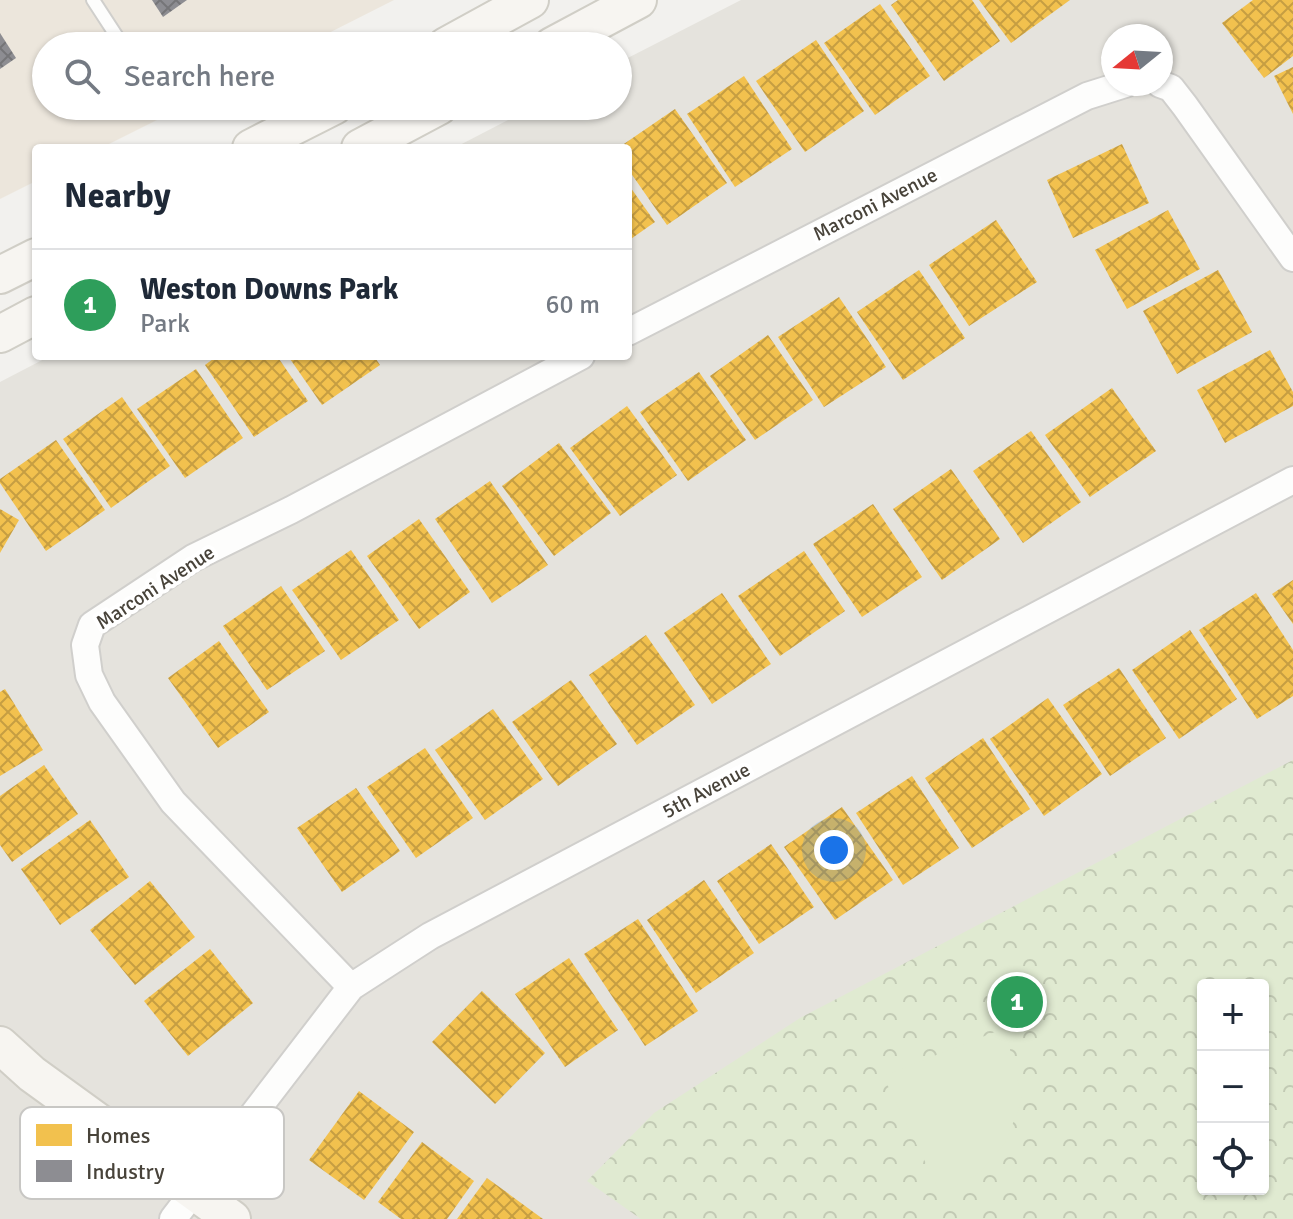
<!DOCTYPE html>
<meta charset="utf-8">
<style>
:root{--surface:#fff;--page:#f6f6f7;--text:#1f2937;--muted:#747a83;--line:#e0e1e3;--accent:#848079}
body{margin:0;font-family:Signika,sans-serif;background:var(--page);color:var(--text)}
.controls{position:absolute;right:24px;bottom:24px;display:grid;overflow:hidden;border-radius:8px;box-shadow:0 2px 6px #0004}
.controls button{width:72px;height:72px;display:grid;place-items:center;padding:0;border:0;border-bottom:2px solid var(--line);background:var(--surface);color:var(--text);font:40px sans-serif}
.compass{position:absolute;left:1101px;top:24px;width:72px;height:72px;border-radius:50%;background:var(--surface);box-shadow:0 2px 6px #0004;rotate:252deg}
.you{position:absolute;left:834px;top:850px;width:28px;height:28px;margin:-20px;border:6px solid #fff;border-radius:50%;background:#1a73e8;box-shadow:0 0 0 12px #1a73e833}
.badge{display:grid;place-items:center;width:52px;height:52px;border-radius:50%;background:var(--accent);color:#fff;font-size:26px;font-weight:700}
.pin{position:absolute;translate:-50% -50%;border:4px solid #fff;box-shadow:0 2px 8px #0006}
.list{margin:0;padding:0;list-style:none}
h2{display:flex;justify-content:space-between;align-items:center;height:104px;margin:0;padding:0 32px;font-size:34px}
h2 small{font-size:26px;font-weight:400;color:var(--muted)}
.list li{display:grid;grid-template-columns:52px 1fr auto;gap:24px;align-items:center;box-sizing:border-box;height:112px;padding:0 32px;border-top:2px solid var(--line)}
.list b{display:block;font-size:30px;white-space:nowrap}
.list p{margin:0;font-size:26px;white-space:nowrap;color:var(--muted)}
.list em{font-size:26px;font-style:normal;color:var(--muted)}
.icon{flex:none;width:44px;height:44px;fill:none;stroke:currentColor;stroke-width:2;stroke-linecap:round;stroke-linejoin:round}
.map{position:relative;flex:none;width:1293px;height:1219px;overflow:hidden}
.search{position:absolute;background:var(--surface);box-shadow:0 2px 6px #0004;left:32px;top:32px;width:600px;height:88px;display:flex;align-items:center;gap:20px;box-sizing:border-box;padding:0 28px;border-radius:44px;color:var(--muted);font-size:30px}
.panel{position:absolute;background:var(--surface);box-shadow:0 2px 6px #0004;left:32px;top:144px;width:600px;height:216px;border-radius:8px}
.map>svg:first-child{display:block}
.residential{fill:#e5e3dd;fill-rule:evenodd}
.commercial{fill:#ece6dc}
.park{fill:url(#park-crowns);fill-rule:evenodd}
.pitch{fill:#e0ead1}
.homes{fill:url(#homes-cross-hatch)}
.industry{fill:url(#industry-cross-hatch)}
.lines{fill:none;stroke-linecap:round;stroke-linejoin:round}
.lane-casing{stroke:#d0cfcc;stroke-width:16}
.street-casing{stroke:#d0cfcc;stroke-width:30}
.secondary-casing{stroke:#d0cec6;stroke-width:40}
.lane{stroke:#fdfdfc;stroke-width:12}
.street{stroke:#fdfdfc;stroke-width:26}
.secondary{stroke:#f7f5f1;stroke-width:36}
.labels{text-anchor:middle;stroke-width:8;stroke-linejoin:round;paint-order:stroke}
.street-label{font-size:20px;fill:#48433a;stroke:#fff}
.key{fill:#fff;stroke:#c8c7c4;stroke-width:2}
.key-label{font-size:22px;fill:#48433a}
</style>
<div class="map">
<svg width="1293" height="1219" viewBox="0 0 1293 1219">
<defs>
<pattern id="park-crowns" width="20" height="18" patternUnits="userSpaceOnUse" patternTransform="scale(2)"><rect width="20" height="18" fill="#e0ead1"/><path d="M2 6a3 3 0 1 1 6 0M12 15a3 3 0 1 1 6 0" fill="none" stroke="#c2cab4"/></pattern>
<pattern id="homes-cross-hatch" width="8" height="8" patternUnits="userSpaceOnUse" patternTransform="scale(2)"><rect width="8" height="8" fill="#f2c14e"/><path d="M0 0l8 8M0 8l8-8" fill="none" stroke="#c69e42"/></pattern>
<pattern id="industry-cross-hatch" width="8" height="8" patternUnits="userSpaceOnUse" patternTransform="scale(2)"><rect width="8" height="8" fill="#8d8d92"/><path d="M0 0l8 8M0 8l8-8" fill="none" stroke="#757578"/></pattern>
</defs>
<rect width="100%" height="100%" fill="#f2f1ee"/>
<path class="residential" d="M741,0H1293V1219H0V382L50,356H628V148H454L535,106H618V63ZM1113,36H1161V84H1113ZM1203,985H1263V1189H1203Z"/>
<polygon class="commercial" points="0,0 394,0 303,46 46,46 46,106 185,106 101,148 36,148 36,181 0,199"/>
<path class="park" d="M1293,760V1219H641L587,1181L654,1113L800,1018ZM1203,985H1263V1189H1203Z"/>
<polygon class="pitch" points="1005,1028 1022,1100 1006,1141 981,1172 941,1194 883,1076"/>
<g class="homes">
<polygon points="898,0 972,0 1000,41 944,81 891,5"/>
<polygon points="979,0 1070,0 1011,43"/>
<polygon points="1253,0 1293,0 1293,56 1264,78 1222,23"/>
<polygon points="880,4 930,76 875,115 824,43"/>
<polygon points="816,40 864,111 805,152 756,81"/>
<polygon points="1293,67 1293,114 1274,76"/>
<polygon points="744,76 792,149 735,187 687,114"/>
<polygon points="675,109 727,183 667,225 628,169 628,148 618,148"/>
<polygon points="1122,144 1149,203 1073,238 1047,180"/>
<polygon points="628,184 655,222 628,241"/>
<polygon points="1168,210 1200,269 1127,309 1095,250"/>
<polygon points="996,220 1037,282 969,326 929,265"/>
<polygon points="919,270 965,338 903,380 857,312"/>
<polygon points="1218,270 1252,332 1177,374 1143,311"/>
<polygon points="839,297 886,367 824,407 778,337"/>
<polygon points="768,335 813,400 755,440 710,376"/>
<polygon points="1270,350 1293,392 1293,406 1225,443 1197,390"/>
<polygon points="217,356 277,356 308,401 254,437 205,365"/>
<polygon points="288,356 374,356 380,365 322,405"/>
<polygon points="196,369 243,438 185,478 137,409"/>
<polygon points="699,372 746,440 688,481 640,412"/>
<polygon points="1112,388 1156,451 1090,497 1045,435"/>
<polygon points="122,397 170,466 111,508 63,439"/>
<polygon points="627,406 677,475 620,516 570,448"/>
<polygon points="1031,431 1081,502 1023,543 973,471"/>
<polygon points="56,440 105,510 46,551 0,483 0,479"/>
<polygon points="559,443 611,513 554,556 502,486"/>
<polygon points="951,469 1000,539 942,580 893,509"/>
<polygon points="490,481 548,565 492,603 435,519"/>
<polygon points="873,504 922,577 862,617 813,544"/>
<polygon points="0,509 19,520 0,553"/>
<polygon points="419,519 470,592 419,629 367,556"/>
<polygon points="351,550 399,620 341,660 292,590"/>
<polygon points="804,551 845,611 780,656 738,596"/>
<polygon points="1293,580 1293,624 1272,594"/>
<polygon points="281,586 325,651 267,690 223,626"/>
<polygon points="722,593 771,664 712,704 664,633"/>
<polygon points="1256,593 1293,650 1293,696 1257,719 1199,630"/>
<polygon points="1190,630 1237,699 1179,739 1132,670"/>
<polygon points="646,635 695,705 637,745 589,675"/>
<polygon points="219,641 269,712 218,748 168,678"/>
<polygon points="1119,668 1166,738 1110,776 1063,705"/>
<polygon points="571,680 617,744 558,786 512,722"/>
<polygon points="5,689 43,750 0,776 0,692"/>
<polygon points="1048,698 1102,774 1044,816 990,739"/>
<polygon points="493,709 543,779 485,820 435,750"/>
<polygon points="983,738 1030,809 972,848 925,778"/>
<polygon points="425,748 473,818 416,858 367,787"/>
<polygon points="44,765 78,814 12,862 0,845 0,796"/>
<polygon points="912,776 959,848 903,885 856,813"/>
<polygon points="356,788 400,851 342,892 297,828"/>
<polygon points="842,807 893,880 835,920 784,847"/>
<polygon points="90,820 129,877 60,925 21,869"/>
<polygon points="771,844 814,907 759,944 717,881"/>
<polygon points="704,880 754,953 696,993 647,920"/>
<polygon points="150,881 195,937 135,985 90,930"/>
<polygon points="638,919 698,1011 645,1046 584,954"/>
<polygon points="210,949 253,1003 188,1056 144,1001"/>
<polygon points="569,958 618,1030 565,1067 515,994"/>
<polygon points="482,991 545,1053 495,1104 432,1042"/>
<polygon points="359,1091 414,1132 364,1200 309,1160"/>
<polygon points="422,1142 474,1181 447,1219 401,1219 378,1202"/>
<polygon points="487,1178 543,1219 457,1219"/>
</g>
<g class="industry">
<polygon points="152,0 187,0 163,17"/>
<polygon points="0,33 16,58 0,69"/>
</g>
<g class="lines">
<defs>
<polyline id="lane" points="93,0 123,46"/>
<g id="street">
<polyline points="1160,84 1171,88 1185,106 1293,258"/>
<polyline points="628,332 1087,96 1125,84"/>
<polyline points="351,987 173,802 102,702 89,675 85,645 92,625 193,558 291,510 581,356"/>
<polyline points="173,1219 351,987 430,936 1293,480"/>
</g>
<g id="secondary">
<polyline points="446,46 530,0"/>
<polyline points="552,46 638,0"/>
<polyline points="251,148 334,106"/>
<polyline points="360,148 439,106"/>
<polyline points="0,275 36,257"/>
<polyline points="0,334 36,315"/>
<polyline points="0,1045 32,1074 232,1219"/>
</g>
</defs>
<use href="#lane" class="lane-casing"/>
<use href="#street" class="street-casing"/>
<use href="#secondary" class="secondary-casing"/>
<use href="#lane" class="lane"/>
<use href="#street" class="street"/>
<use href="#secondary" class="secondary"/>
</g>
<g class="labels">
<g class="street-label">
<text transform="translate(875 204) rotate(-27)" y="7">Marconi Avenue</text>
<text transform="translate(155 587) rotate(-33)" y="7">Marconi Avenue</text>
<text transform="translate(706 790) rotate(-28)" y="7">5th Avenue</text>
</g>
</g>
<rect x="20" y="1107" width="264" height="92" rx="12" class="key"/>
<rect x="36" y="1124" width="36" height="22" fill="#f2c14e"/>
<rect x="36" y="1160" width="36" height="22" fill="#8d8d92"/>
<g class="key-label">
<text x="86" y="1143">Homes</text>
<text x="86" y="1179">Industry</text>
</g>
</svg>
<div class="controls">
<button>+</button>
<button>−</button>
<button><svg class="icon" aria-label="locate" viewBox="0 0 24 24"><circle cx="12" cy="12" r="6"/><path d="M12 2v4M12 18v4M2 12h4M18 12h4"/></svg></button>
</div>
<svg class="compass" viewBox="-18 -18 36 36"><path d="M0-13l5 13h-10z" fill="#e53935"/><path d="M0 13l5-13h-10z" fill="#747a83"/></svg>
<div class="you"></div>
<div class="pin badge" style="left:1017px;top:1002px;background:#2e9e5b">1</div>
<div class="search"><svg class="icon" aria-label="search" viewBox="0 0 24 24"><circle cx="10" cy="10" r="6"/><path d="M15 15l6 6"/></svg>Search here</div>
<section class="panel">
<h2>Nearby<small></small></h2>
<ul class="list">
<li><span class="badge" style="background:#2e9e5b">1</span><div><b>Weston Downs Park</b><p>Park</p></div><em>60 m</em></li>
</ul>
</section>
</div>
